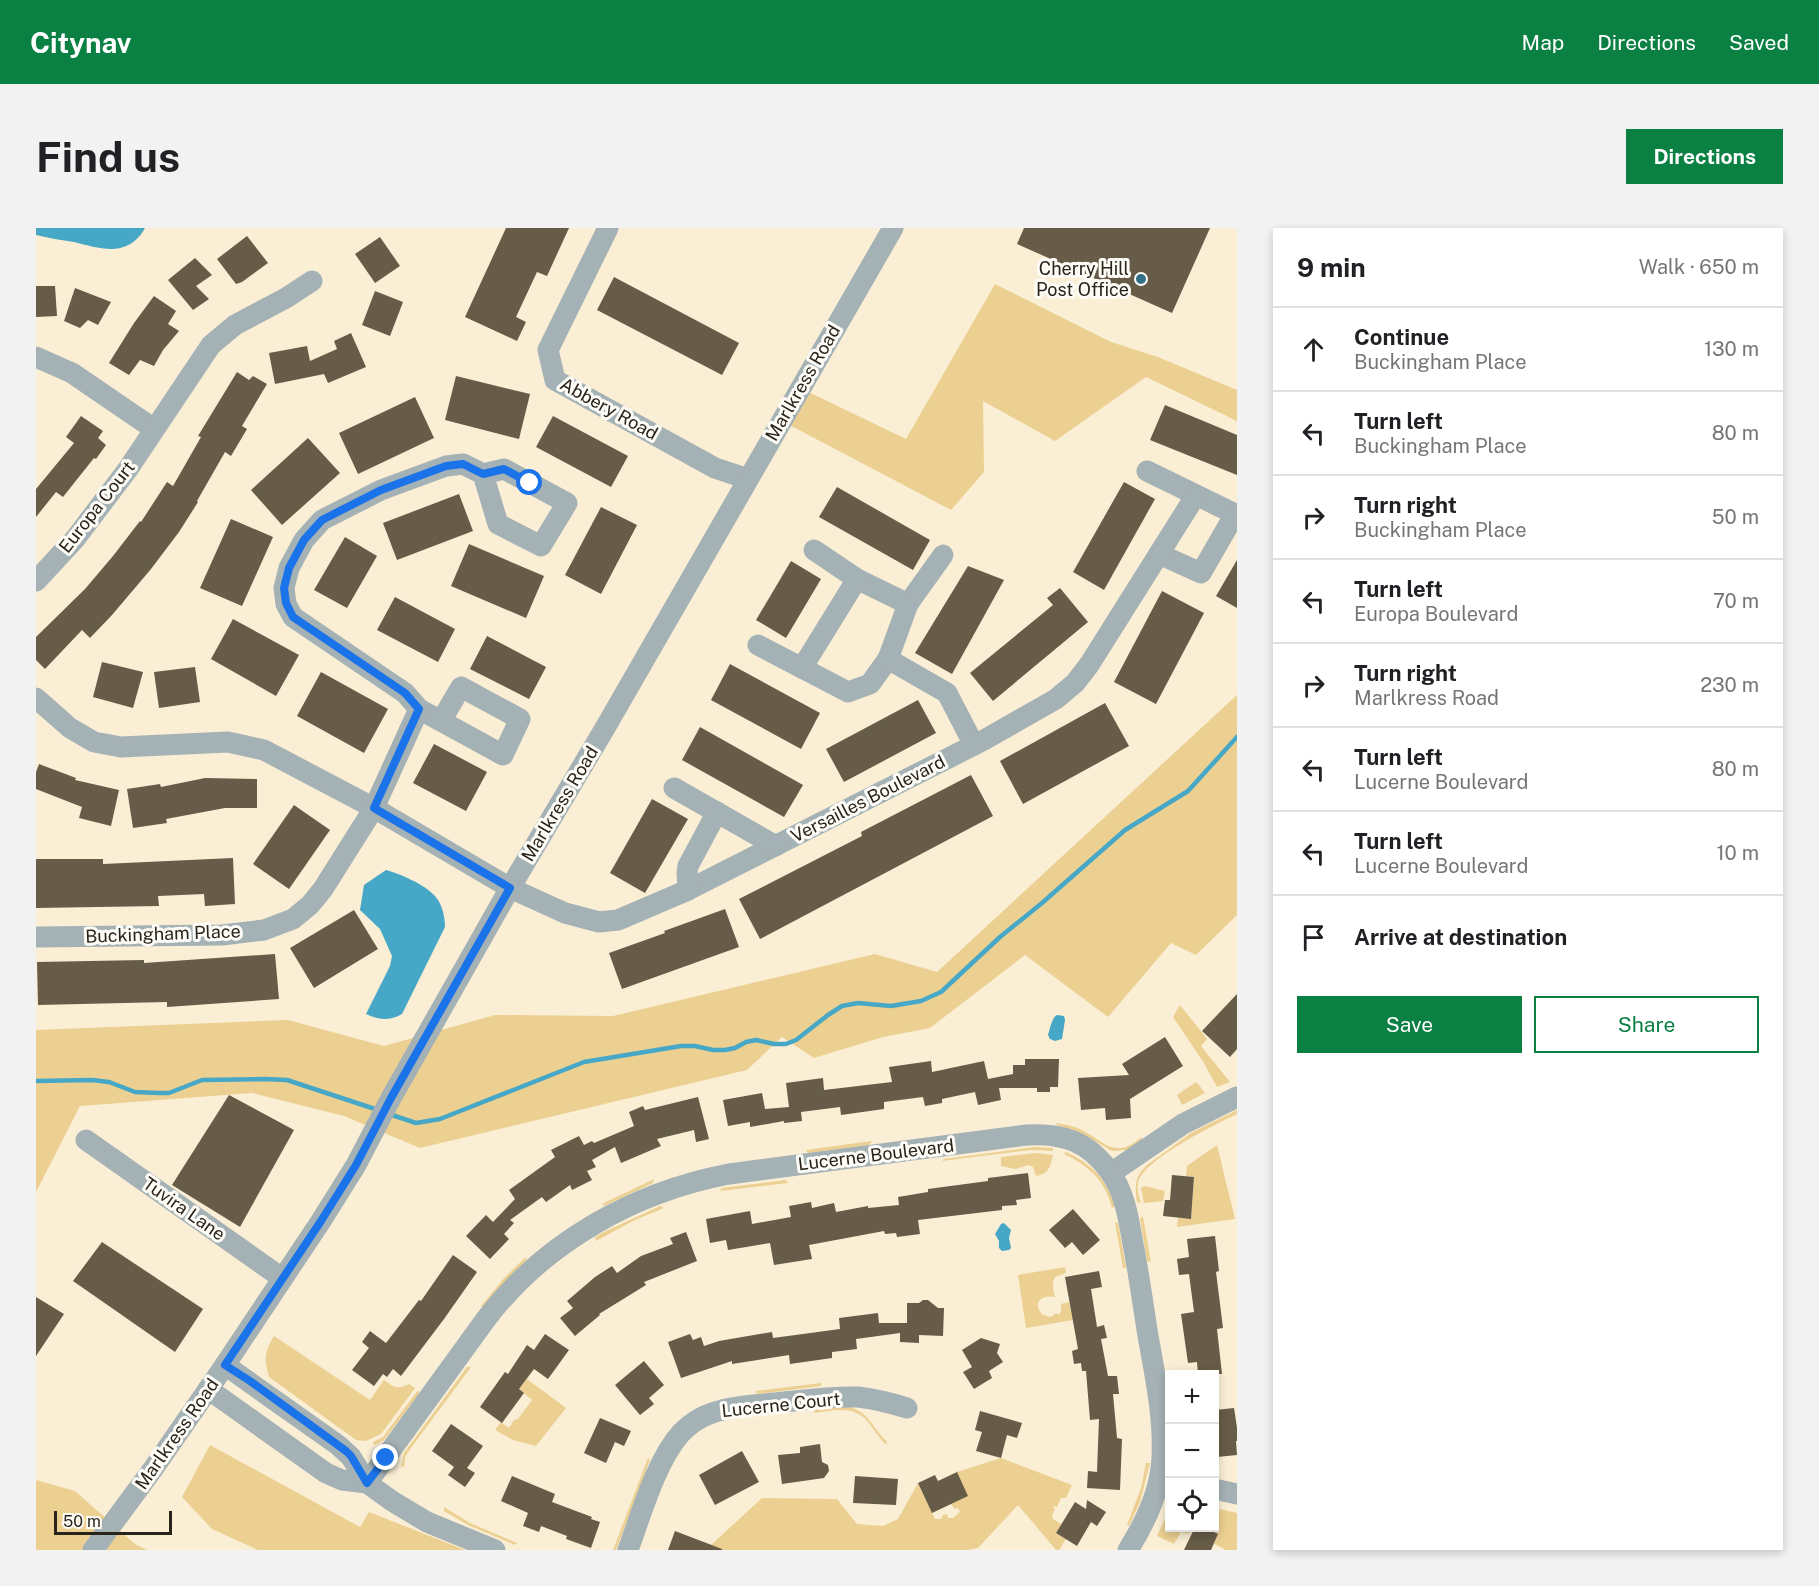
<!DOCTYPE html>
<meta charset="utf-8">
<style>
:root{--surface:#fff;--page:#f2f2f2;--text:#202124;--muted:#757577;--line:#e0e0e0;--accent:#0b8043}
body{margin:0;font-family:"Public Sans",sans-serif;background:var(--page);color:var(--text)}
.controls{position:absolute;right:18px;bottom:18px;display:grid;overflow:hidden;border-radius:0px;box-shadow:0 3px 9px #0003}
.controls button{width:54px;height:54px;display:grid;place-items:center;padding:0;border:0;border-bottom:2px solid var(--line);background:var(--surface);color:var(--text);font:30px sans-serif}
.scale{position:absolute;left:18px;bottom:15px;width:118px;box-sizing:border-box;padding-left:6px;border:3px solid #29241b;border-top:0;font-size:16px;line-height:21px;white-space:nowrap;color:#29241b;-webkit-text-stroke:4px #fefcf7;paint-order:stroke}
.stop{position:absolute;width:18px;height:18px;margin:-14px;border:4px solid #1a73e8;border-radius:50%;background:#fff}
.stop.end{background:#1a73e8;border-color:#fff;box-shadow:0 2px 6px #0008}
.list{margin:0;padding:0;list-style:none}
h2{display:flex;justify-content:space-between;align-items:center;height:78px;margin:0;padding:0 24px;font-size:26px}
h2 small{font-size:20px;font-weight:400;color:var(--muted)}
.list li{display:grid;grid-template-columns:39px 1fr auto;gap:18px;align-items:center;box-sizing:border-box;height:84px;padding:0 24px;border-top:2px solid var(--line)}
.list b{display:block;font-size:22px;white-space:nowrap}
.list p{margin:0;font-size:20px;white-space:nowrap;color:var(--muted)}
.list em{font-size:20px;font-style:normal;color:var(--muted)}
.actions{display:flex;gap:12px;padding:18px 24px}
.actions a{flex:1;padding:14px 0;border:2px solid var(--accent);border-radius:0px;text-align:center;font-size:21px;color:var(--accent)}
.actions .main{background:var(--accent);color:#fff}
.icon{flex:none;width:33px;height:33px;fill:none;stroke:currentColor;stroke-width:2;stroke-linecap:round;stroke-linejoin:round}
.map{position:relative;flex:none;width:1201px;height:1322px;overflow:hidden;border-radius:0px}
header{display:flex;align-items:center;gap:36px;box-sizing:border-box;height:84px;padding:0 30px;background:var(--accent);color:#fff}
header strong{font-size:28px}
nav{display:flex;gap:33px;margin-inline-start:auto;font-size:21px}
.intro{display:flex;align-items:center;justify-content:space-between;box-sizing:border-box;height:144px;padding:0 36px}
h1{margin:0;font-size:42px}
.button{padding:15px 27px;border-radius:0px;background:var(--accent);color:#fff;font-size:21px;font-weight:700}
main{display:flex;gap:36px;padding:0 36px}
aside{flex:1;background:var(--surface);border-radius:0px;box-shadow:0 3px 9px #0003}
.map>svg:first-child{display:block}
.green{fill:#ecd092}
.water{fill:#47a7c6}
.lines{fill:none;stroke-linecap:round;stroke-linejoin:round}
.stream{stroke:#47a7c6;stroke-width:4.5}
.building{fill:#665c47}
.minor{stroke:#a4b1b5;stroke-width:21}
.route{stroke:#1a73e8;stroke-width:8}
.poi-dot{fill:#317085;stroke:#fefcf7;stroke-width:2}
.labels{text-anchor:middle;stroke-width:6;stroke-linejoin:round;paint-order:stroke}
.poi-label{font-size:18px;fill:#29241b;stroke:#fefcf7;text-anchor:end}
.street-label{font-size:18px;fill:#29241b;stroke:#fefcf7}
</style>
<header>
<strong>Citynav</strong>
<nav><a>Map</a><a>Directions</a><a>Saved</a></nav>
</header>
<div class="intro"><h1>Find us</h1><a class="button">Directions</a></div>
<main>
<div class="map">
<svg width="1201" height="1322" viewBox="0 0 1201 1322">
<rect width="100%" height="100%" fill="#faeed5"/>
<g class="green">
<polygon points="959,56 1075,114 1122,129 1201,162 1201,193 1110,149 1019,213 947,173 948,244 915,282 744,192 762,159 870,211"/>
<polygon points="1201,467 1201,687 1160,727 1135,715 1072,789 989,727 894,800 847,809 778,830 746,809 711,842 384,920 308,888 216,865 44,878 0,964 0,802 252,792 348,818 459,787 577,788 839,726 901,744"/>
<polygon points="1144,777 1171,811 1165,818 1194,854 1181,859 1168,835 1137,789"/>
<polygon points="1160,854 1163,857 1169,865 1146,877 1141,867"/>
<path d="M1201,882V886C1180,896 1104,933 1102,956C1101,962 1103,969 1105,975L1101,974C1099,958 1098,949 1111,937L1155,905Z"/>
<path d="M1019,895C1030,896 1042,899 1051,905C1064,912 1074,924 1090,919C1096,917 1101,912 1106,909V912L1091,922L1076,923L1047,906L1021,897Z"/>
<polygon points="836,913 833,917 772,925 770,922"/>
<polygon points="1181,917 1199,991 1141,999 1142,990 1155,990 1158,949 1150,948 1151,938"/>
<polygon points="998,919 1017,920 1017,923 995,922 906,933 908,931"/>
<path d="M1030,924C1057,937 1069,949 1079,978L1076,980C1069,952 1053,938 1028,926Z"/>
<path d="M1000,925L1017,927C1014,939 1013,946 1000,948L997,939L993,937L979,941L965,938V929Z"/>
<polygon points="618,951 617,955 568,978 566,976"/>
<polygon points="750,952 752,955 684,963 686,960"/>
<polygon points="1109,958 1129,963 1127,973 1108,975 1105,960"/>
<polygon points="624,978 628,980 599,992 560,1013 559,1009 568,1004"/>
<polygon points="1107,989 1115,1034 1111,1033 1104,990"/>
<polygon points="1079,994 1082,995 1090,1040 1087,1040"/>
<polygon points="490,1029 490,1033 470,1053 447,1080 445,1078 469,1049"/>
<path d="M1029,1039L1030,1045L1019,1049C1016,1055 1017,1063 1019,1069C1004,1066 996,1076 1007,1087L1015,1089L1020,1085L1023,1087L1025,1083V1076L1033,1074L1037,1092L990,1100L982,1047Z"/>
<path d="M238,1108L334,1172L348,1152C357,1159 362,1162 373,1156L379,1160L345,1206L330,1213L320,1212L233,1149C228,1130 228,1125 238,1108Z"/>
<polygon points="431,1139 435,1139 372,1224 369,1229 368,1239 365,1238 368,1225"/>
<polygon points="491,1151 530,1180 500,1218 477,1212 459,1202 465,1194 473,1200 478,1192 482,1191 496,1172 483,1161"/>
<polygon points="785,1155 785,1158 721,1166 720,1163"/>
<polygon points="382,1162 383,1166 348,1212 338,1217 337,1214 347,1209"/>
<path d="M809,1178C833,1183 835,1198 851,1214V1217C843,1211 839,1202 832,1194C819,1177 798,1182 778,1185L779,1182Z"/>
<polygon points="174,1217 324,1299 333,1284 429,1322 222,1322 176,1301 146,1269"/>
<polygon points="612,1230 614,1232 580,1322 577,1322"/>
<polygon points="965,1230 1036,1257 1030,1270 1025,1270 1021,1279 1018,1278 1017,1280 1019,1281 1016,1287 1017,1291 1025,1296 1020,1305 1030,1311 1023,1322 1020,1322 982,1277 942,1320 931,1322 673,1322 675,1317 726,1270 801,1271 821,1296 847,1298 862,1291 882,1255 899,1291 905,1291 907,1287 911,1286 912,1290 917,1290 924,1284 922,1280 919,1281 915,1276 921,1244"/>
<polygon points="1110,1235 1114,1235 1104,1274 1093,1298 1091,1297 1105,1260"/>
<polygon points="0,1252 39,1263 100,1317 112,1322 0,1322"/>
<polygon points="408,1279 434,1295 481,1315 479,1317 432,1297 408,1283"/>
<polygon points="1179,1280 1201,1285 1201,1322 1188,1322 1187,1320 1178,1316 1182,1306 1168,1300 1178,1300"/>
<polygon points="1133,1282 1134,1300 1159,1300 1156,1304 1154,1304 1152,1306 1145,1304 1138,1316 1121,1308"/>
</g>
<g class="water">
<path d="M0,0H109C92,30 65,21 38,14C25,12 12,10 0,7Z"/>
<path d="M350,642C364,646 388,656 398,667C406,675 409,688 409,699L366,786C354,793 343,792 330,786L354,738L356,728L344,701L324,682L328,657Z"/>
<path d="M1021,787L1028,788L1029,792L1026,811L1019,813L1014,811L1012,807C1014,801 1016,789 1021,787Z"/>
<polygon points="968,995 975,1002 973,1010 975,1020 973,1022 966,1023 963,1020 963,1013 959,1006 965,996"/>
</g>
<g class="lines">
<g class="stream">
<polyline points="0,853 56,852 73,854 99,864 123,865 133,865 166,852 229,851 251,852 342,882"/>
<polyline points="353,886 380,895 404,891 548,834 645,818 659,818 677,822 689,822 699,820 710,814 720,812 738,816 750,816 760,812 792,787 806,778 822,775 855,778 885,773 905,764 964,709 1006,675 1089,602 1152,563 1201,509"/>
</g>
</g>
<g class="building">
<polygon points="470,0 533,0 511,48 501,44 480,89 490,94 481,113 429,89"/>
<polygon points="988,0 1174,0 1136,85 981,16"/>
<polygon points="211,8 232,35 206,54 200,56 181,31"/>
<polygon points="344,9 364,38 339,55 319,26"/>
<polygon points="159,30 176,47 160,58 173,71 157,82 132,52"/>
<polygon points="578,49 703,115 686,147 561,82"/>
<polygon points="0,58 19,58 21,88 0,89"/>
<polygon points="39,60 75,74 62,97 52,92 44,100 28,93"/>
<polygon points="339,63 367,74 354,108 326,97"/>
<polygon points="118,68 140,83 132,96 143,103 127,122 118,138 104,132 93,147 73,135 98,95"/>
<polygon points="315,105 330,139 292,155 288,146 239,156 233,125 271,118 274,133 301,121 298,113"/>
<polygon points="201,144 213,152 217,148 231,156 206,198 211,201 195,228 189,224 161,273 162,274 143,304 115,341 76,387 54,410 46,402 9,441 0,432 0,409 49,361 77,328 104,293 105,294 131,254 137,258 165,209 162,208"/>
<polygon points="420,148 494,166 483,211 409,192"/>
<polygon points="379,169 398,210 322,246 303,205"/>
<polygon points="1129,177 1201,207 1201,247 1114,212"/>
<polygon points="45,188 67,203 62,210 70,217 60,231 58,230 27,269 20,264 0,289 0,261 38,215 30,209"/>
<polygon points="517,188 592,228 575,259 500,219"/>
<polygon points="272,210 304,245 246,297 215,262"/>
<polygon points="1088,254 1119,271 1068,362 1037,344"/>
<polygon points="801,259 894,312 877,342 783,289"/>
<polygon points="423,266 437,303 361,332 347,295"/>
<polygon points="565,279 601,297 565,366 529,347"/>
<polygon points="195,291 237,309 206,378 164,360"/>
<polygon points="309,309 341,328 311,380 278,362"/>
<polygon points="433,316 508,348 490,390 415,358"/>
<polygon points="1201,332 1201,380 1180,368"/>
<polygon points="755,333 785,351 750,410 720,392"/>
<polygon points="932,338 968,352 916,446 879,425"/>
<polygon points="1024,360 1052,394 957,473 934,445 1017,377 1011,370"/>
<polygon points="1126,363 1168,385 1120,476 1078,454"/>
<polygon points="359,369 419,401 402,434 341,402"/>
<polygon points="197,391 263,427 240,468 175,431"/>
<polygon points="451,408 510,439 493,471 434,441"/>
<polygon points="66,434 107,444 97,480 57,469"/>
<polygon points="694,436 784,485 765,521 675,472"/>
<polygon points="159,439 164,474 123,480 118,444"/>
<polygon points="285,444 352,481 328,525 261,488"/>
<polygon points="882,472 900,505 808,554 790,521"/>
<polygon points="1069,475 1093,518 987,576 964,533"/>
<polygon points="664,499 767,557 748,589 646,532"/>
<polygon points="398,516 451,544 430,583 377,555"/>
<polygon points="3,536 40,550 39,552 83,562 75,598 43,590 46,579 0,561 0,544"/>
<polygon points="935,547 957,588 724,711 703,671 826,608 825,604"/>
<polygon points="169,550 221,551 221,580 189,580 130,591 131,595 97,600 91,561 124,556 125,559"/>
<polygon points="616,571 652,591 609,665 574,645"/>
<polygon points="258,577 294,602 253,661 217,636"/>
<polygon points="197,630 199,676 169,678 168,666 122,668 123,678 0,680 0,631 67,631 67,636"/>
<polygon points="689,681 703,719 586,761 573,725 629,705 628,703"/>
<polygon points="318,682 342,721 278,760 254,720"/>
<polygon points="239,726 243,771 131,779 131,774 2,777 1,734 108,732 108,735"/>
<polygon points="1201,766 1201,821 1194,829 1166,803"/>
<polygon points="1129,809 1147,838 1094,871 1095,890 1070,892 1069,880 1045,882 1042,850 1093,847 1086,836"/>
<polygon points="989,831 1023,831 1022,859 1014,859 1014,864 1001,864 1001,860 963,860 965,872 942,877 939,864 906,871 906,875 889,878 887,869 848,874 848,881 805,887 804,879 765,884 766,893 748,895 748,893 714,899 714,894 692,898 687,872 726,865 729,881 753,879 750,855 787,850 788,862 856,854 853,839 895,833 896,844 948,833 952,851 977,846 977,837 989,837"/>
<polygon points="193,867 258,902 204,999 136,957"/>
<polygon points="662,869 673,911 660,914 658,902 621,911 625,918 585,935 579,919 556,932 560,939 551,943 556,952 536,962 534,957 510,974 506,969 474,992 478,995 468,1006 473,1011 454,1031 430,1008 450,987 457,994 479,971 473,962 519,929 515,922 543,908 548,917 556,913 558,915 598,898 593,884 607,878 609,882"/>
<polygon points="992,945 995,970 980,972 981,977 966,978 966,982 882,992 884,1006 861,1009 860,1005 849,1006 848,1003 773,1017 776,1031 738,1037 734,1015 692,1022 690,1012 674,1015 670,991 714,983 716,996 755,989 753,978 775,974 776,980 798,975 800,984 832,978 832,980 863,977 862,969 892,964 892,961 952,953 952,950"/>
<polygon points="1136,947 1158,949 1155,991 1127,988 1129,972 1134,972"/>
<polygon points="1037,981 1064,1012 1047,1027 1036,1014 1029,1020 1013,1002"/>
<polygon points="650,1004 661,1033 608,1054 610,1057 563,1086 564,1087 539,1108 524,1090 537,1080 531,1073 559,1049 576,1038 581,1045 605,1028 637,1016 634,1010"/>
<polygon points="1179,1008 1183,1043 1180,1044 1187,1100 1181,1101 1186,1146 1162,1146 1161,1134 1152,1135 1145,1086 1158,1084 1153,1046 1143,1047 1141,1031 1153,1029 1151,1011"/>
<polygon points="66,1014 167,1081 139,1124 37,1053"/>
<polygon points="417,1027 441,1044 408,1091 365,1148 357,1141 351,1149 347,1146 338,1158 316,1142 333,1120 326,1114 334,1103 350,1115 383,1072 385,1073"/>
<polygon points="1063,1043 1066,1059 1055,1061 1061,1099 1068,1097 1071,1110 1065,1111 1072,1148 1081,1148 1083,1166 1077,1166 1081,1210 1086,1211 1084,1262 1051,1260 1052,1243 1061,1244 1063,1191 1054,1192 1050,1143 1046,1143 1045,1135 1038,1136 1036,1123 1042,1121 1029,1049"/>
<polygon points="0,1069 28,1086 0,1128"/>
<polygon points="887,1072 892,1072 902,1080 908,1080 907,1108 883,1107 883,1115 864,1114 864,1105 820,1111 821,1121 796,1124 796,1130 754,1136 753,1127 696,1136 696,1133 645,1150 632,1114 654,1106 657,1112 665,1109 668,1118 683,1113 736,1104 737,1110 804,1101 803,1090 842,1085 843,1095 871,1095 871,1075 883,1075"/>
<polygon points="509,1106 533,1122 512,1151 498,1141 483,1161 488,1165 466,1195 444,1179 469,1144 472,1146 491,1117 498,1122"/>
<polygon points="945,1110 964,1116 961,1125 967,1134 953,1143 956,1150 938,1161 927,1144 936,1139 926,1122"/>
<polygon points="608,1133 628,1157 613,1170 618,1176 604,1187 579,1157"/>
<polygon points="1198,1180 1201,1200 1201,1213 1200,1213 1201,1227 1181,1229 1179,1217 1179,1182"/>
<polygon points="944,1183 986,1195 981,1210 971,1207 965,1230 940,1223 946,1204 939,1202"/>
<polygon points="564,1190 595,1203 588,1218 579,1214 570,1235 548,1225"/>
<polygon points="415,1196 447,1218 431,1240 439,1245 429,1259 412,1247 418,1239 396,1223"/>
<polygon points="784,1216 786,1234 792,1237 793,1243 788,1250 746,1256 742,1227 764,1225 764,1219"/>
<polygon points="706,1223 723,1254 679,1277 663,1247"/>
<polygon points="921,1244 932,1268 896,1285 882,1255 899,1247 902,1253"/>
<polygon points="476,1248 519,1266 516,1274 556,1289 555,1291 564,1294 555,1320 530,1311 531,1308 505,1298 503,1304 487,1298 492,1285 465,1273"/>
<polygon points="819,1248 862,1251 860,1277 817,1275"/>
<polygon points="1051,1272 1070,1284 1061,1298 1055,1294 1041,1318 1020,1305 1039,1274 1050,1281"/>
<polygon points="1159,1299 1168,1299 1182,1306 1175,1322 1148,1322"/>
<polygon points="639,1303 686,1321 686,1322 632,1322"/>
</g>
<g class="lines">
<g class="minor">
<polyline points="572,0 512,122 519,152 679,240 712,251"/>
<polyline points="0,129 36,145 118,201"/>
<polyline points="1111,243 1201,287"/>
<polyline points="1123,326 1165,345 1199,286"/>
<polyline points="821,351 872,376 907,327"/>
<polyline points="0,353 39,311 92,241 175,117 199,97 250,70 276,53"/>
<polyline points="722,417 812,464 834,456 852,431 911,465 938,517"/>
<polyline points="852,431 872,376"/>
<polyline points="766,440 821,351 778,322"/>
<polyline points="0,470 34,500 58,514 85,519 192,514 228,522 338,580 474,660 529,685 563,694 582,692 652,662 948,512 1020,471 1039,455 1053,437 1160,267"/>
<polyline points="383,481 467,527 484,491 425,459 405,493"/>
<polyline points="638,560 740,618"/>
<polyline points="652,662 651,645 652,638 681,584"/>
<polyline points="0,709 186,707 228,702 257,691 274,677 287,661 338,580 383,481 369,465 257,389 250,376 248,360 253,340 268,312 286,292 345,262 410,238 427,236 447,246 468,241 531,275 505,318 462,296 447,246"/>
<polyline points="50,912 246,1050"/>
<polyline points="1075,945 1147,896 1201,869"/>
<polyline points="189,1137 302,1217 315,1229 331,1255 356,1273 391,1294 459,1322"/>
<polyline points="172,1161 290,1245 306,1252 331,1255"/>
<path d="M331,1255L450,1091C509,1014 598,964 693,946L991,907C1027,905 1052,913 1074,944C1090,966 1093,995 1098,1021C1103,1048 1107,1075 1111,1102C1118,1143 1128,1186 1126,1229C1125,1261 1109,1295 1092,1322"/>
<polyline points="1178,1261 1201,1266"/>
<polyline points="57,1322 117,1241 189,1137 285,993 320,937 355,870 474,660 569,500 857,0"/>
<path d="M592,1322C605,1287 620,1233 645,1205C653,1197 664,1189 676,1185C696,1178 718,1177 739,1175C766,1172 795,1168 822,1169C839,1171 855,1175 871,1180"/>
</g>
</g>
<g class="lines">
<polyline class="route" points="350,1230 331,1255 315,1228 310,1223 214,1153 189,1137 285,993 320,937 355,870 474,660 338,580 383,481 369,465 257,389 250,375 248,360 253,340 268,312 286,292 345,262 410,238 427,236 447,246 468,241 494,255"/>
</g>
<circle class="poi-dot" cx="1105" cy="51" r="6"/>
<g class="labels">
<g class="poi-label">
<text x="1093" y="47">Cherry Hill<tspan x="1093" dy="21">Post Office</tspan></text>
</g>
<g class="street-label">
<text transform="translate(767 155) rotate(-60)" y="6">Marlkress Road</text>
<text transform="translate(573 181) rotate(29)" y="6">Abbery Road</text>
<text transform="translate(61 279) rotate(-52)" y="6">Europa Court</text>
<text transform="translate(832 571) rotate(-27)" y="6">Versailles Boulevard</text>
<text transform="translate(524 576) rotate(-59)" y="6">Marlkress Road</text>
<text transform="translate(127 706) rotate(-2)" y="6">Buckingham Place</text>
<text transform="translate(840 927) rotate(-7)" y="6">Lucerne Boulevard</text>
<text transform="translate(148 981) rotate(35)" y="6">Tuvira Lane</text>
<text transform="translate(745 1177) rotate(-6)" y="6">Lucerne Court</text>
<text transform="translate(141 1206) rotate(-55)" y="6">Marlkress Road</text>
</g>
</g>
</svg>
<div class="controls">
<button>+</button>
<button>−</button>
<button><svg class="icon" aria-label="locate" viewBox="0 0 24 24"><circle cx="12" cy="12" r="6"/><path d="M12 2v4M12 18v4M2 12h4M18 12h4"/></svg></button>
</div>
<div class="scale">50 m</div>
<div class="stop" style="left:494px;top:255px"></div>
<div class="stop end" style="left:350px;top:1230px"></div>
</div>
<aside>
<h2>9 min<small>Walk · 650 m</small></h2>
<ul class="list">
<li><svg class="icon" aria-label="ahead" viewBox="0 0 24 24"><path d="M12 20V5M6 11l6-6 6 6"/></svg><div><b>Continue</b><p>Buckingham Place</p></div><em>130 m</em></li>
<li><svg class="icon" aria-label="left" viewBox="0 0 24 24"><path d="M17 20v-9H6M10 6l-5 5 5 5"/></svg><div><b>Turn left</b><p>Buckingham Place</p></div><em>80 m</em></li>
<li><svg class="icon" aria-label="right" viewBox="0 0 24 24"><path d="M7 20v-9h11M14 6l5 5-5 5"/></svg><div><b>Turn right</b><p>Buckingham Place</p></div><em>50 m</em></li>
<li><svg class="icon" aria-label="left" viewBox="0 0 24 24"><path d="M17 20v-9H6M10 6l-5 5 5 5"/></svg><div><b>Turn left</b><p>Europa Boulevard</p></div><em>70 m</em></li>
<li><svg class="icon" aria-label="right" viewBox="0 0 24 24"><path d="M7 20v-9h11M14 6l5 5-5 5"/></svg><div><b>Turn right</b><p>Marlkress Road</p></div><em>230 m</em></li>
<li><svg class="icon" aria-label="left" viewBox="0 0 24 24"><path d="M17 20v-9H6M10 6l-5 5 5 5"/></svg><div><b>Turn left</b><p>Lucerne Boulevard</p></div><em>80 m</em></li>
<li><svg class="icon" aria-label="left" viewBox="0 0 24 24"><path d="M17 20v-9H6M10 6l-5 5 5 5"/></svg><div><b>Turn left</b><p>Lucerne Boulevard</p></div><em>10 m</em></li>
<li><svg class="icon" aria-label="arrive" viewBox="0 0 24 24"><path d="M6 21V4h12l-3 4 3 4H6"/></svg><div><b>Arrive at destination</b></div></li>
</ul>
<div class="actions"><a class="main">Save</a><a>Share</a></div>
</aside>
</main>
